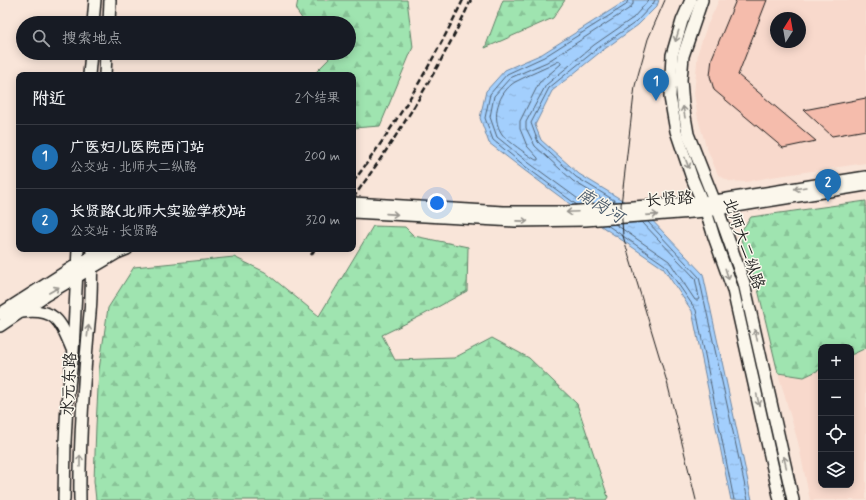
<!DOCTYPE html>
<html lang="zh">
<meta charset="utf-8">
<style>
:root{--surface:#171b24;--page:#242831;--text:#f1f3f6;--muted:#9ea1a6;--line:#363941;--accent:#1f6fb2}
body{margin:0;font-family:Mynerve,"LXGW WenKai TC",sans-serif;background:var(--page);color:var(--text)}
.controls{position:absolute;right:12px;bottom:12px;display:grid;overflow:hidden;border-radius:8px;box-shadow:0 2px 10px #0003}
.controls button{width:36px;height:36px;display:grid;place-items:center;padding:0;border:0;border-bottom:1px solid var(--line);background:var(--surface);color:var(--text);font:20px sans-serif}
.compass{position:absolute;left:770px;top:12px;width:36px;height:36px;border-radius:50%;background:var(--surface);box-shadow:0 2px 10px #0003;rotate:11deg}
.you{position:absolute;left:437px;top:203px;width:14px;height:14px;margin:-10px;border:3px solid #fff;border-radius:50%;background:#1a73e8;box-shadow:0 0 0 6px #1a73e833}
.badge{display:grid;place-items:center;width:26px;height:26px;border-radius:50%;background:var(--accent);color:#fff;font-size:13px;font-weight:700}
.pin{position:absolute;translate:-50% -33px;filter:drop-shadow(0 1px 2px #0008)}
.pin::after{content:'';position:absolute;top:21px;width:14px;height:12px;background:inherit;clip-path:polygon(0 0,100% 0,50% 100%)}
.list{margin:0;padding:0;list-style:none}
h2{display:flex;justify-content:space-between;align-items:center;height:52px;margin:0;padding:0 16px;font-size:17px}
h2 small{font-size:13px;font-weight:400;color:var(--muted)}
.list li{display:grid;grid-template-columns:26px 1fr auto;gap:12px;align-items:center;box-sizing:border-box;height:64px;padding:0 16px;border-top:1px solid var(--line)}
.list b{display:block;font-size:15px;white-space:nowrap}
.list p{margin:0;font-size:13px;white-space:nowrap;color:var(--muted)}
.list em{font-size:13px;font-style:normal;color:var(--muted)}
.icon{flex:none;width:22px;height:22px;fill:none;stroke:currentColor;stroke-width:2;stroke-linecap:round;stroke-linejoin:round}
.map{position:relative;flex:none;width:866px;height:500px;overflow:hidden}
.search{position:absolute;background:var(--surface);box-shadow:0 2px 10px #0003;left:16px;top:16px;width:340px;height:44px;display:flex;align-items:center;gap:10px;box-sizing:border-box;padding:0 14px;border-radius:22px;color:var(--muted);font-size:15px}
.panel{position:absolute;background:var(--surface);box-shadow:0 2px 10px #0003;left:16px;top:72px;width:340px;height:180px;border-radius:8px}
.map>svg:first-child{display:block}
.built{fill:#f8d9cc;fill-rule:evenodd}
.forest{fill:url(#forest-firs);stroke:#5e8066}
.water{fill:url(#water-ripples);stroke:#6d87a3}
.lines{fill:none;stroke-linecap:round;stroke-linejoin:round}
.shore{stroke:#526476;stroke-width:1}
.building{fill:#f5bcac;stroke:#1c1c1c}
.secondary-casing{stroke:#1c1c1c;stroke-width:14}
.secondary{stroke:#fbf7ec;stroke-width:11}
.tram{stroke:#1c1c1c;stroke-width:1}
.rail{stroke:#1c1c1c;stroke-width:2.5;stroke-dasharray:6 3;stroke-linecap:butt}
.oneway{stroke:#97948e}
.labels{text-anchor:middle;stroke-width:3;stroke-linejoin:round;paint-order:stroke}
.street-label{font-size:16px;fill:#1c1c1c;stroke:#fbf7ec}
.water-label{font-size:17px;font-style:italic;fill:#4b5b6b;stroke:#fbf7ec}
</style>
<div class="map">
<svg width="866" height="500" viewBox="0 0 866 500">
<defs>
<pattern id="forest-firs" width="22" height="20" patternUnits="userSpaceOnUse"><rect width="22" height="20" fill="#9fe4b0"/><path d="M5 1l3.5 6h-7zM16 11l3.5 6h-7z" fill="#88c397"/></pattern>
<pattern id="water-ripples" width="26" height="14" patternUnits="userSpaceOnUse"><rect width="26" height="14" fill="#a3cffd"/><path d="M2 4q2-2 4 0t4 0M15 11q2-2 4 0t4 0" fill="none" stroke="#8cb1d8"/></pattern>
</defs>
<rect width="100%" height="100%" fill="#f9e5d9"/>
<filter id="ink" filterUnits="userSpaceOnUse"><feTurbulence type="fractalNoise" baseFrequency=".025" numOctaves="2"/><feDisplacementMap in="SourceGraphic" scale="8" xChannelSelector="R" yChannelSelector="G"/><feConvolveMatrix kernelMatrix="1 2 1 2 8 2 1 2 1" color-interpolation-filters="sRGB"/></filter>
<g filter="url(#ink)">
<g class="built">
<path d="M719,0H866V163L771,177L746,182L729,181L718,175L706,146L698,119L694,94L698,52L707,26ZM776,18H800V42H776Z"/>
<polygon points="866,348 866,500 810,500 798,442 778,373 804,377 821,369 821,485 851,485 851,355"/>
</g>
<g class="forest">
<polygon points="298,0 407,0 413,47 380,126 353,128 353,75 313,75 329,59 326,53 349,53 349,23 305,23 296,10"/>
<polygon points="503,0 565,0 553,18 485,48"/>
<polygon points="866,201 866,348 851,355 851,347 821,347 821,369 804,377 778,373 757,285 739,234 751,217"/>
<polygon points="373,226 405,227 414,236 468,247 467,291 423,315 382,335 395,360 454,358 492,338 529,358 577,404 608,497 606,500 96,500 94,481 96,426 99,370 108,308 134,267 234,257 265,272 319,316"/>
</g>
<polygon class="water" points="627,0 659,0 657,6 638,25 599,53 552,91 535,125 541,140 579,174 647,215 703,274 752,500 731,500 692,311 663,268 582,213 524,170 489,143 480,118 486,91 505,70 542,54"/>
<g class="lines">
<g class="shore">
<path d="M559,61L561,62V64L539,83L520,121V129L527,146L538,158V160H536C529,156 505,139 502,134C490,117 499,92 515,82C528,75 545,69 559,61Z"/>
<polyline points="608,202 573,181 535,146 526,128 526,122 546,85 594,45 633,18 649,0"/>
<polyline points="617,202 576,177 538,142 531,123 549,88 597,49 636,22 653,4 655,0"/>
<polyline points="585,204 529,163 497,137 490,117 494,96 510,78 547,62 630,8 633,4 633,0"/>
<polyline points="577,205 526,167 493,140 485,118 490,94 507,74 544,57 626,5 628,0"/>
<polyline points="648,222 699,277 748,500"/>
<polyline points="615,224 669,261 695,300 698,300 699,298 695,278 642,222"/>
<polyline points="607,225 665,265 696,310 734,500"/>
</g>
</g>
<g class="building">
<polygon points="736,0 767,0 738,75 816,141 783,148 714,90 710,76 712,58"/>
<polygon points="866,98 866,130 832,136 804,110"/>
</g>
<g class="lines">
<defs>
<g id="secondary">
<polyline points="691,0 682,21 672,55 670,97 676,131 692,178 706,211 714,237 733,290 780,500"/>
<polyline points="702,0 683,56 681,80 683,105 688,134 718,210 744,283 793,500"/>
<polyline points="93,23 95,0"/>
<polyline points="109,23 110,0"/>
<polyline points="89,75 91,53"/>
<polyline points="105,75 106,53"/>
<polyline points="353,203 503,212 566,212 715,201 866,177"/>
<polyline points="353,212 515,221 585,220 706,211 866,185"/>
<path d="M22,312C55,308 60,320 72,349"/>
<polyline points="0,314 78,264 106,249"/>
<polyline points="0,326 46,295 117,253 127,249"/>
<polyline points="64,500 65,442 67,404 73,351 78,249"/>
<path d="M80,500C79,438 84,375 90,313C92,292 91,270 92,249"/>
</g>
</defs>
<use href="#secondary" class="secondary-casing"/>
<use href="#secondary" class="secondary"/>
<polyline class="tram" points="665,0 648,39 635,86 621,205 623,236 667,382 696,500"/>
<g class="rail">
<path d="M353,182C396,125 432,64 463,0"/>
<path d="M353,198C398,136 439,70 471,0"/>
<polyline points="311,255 315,249"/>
</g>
</g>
<defs><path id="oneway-shaft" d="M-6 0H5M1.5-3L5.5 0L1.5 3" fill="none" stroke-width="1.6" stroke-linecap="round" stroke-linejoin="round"/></defs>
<g class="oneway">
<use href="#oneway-shaft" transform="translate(677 36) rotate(107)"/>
<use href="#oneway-shaft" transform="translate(684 112) rotate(-100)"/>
<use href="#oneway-shaft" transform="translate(687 163) rotate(69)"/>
<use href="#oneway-shaft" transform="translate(800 188) rotate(171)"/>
<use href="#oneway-shaft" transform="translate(572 212) rotate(177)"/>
<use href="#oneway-shaft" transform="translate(392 214) rotate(4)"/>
<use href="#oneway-shaft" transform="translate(652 215) rotate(-4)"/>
<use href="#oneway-shaft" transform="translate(522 221) rotate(1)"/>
<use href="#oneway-shaft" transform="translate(727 274) rotate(72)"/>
<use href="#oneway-shaft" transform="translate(54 290) rotate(-30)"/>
<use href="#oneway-shaft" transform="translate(88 331) rotate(-83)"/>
<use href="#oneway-shaft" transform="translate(756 335) rotate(-103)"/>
<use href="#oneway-shaft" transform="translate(758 400) rotate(77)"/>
<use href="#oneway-shaft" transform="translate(80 461) rotate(-90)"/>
<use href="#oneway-shaft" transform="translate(785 462) rotate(-103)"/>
</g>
</g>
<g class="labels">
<g class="street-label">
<text transform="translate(669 198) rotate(-4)" y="6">长贤路</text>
<text transform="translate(745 243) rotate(71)" y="6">北师大二纵路</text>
<text transform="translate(68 384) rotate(-87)" y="6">水元东路</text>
</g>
<g class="water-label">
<text transform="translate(601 205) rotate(32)" y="6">南岗河</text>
</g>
</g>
</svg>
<div class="controls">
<button>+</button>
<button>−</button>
<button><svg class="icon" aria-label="locate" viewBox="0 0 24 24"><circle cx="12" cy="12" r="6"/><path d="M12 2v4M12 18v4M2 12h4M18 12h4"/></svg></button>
<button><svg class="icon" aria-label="layers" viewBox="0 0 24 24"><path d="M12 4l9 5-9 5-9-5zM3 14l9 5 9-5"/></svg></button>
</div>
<svg class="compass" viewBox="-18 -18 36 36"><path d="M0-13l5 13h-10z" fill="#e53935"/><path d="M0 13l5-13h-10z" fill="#9ea1a6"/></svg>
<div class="you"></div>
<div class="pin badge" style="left:656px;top:101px">1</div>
<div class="pin badge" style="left:828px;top:202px">2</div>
<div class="search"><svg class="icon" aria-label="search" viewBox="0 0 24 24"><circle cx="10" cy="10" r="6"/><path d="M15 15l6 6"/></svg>搜索地点</div>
<section class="panel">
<h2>附近<small>2个结果</small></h2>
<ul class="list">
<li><span class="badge">1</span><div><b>广医妇儿医院西门站</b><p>公交站 · 北师大二纵路</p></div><em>200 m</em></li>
<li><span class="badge">2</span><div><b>长贤路(北师大实验学校)站</b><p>公交站 · 长贤路</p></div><em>320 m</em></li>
</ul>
</section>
</div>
